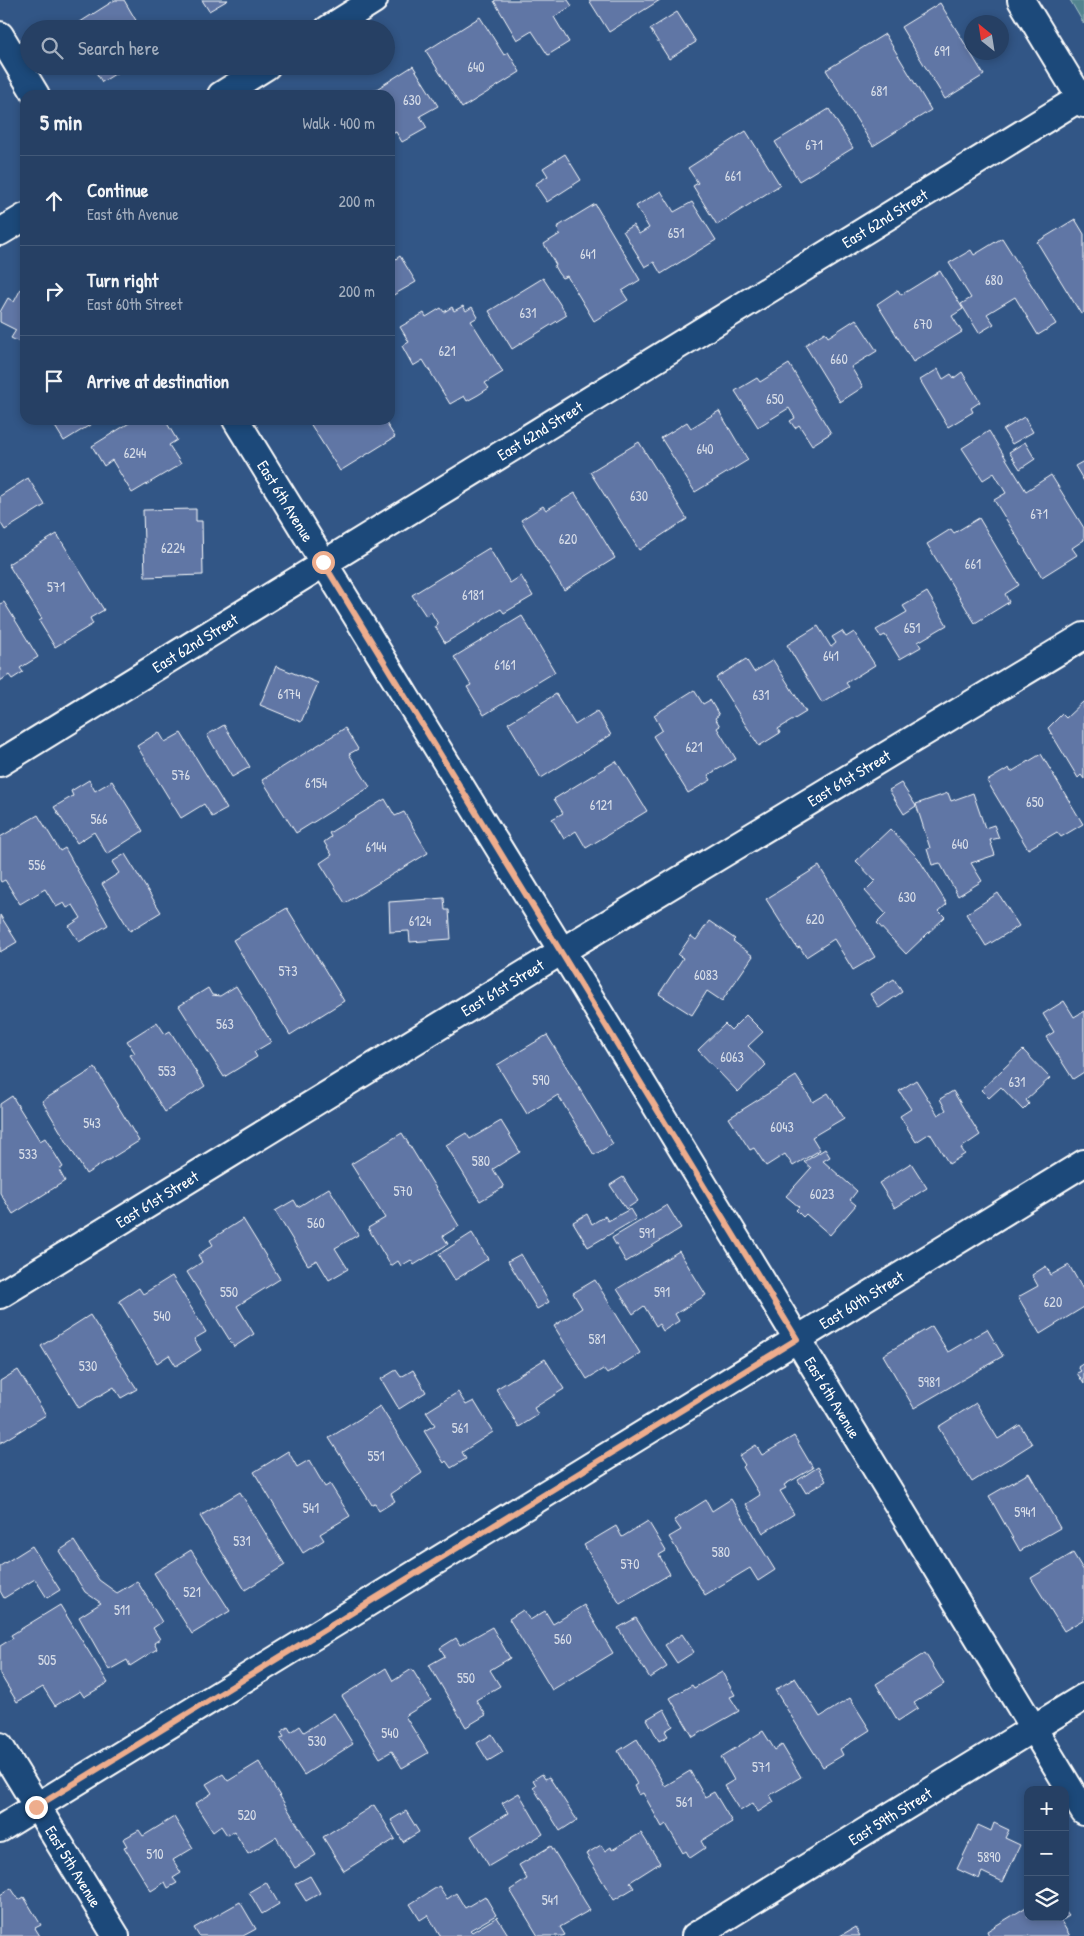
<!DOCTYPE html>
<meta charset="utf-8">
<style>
:root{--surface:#264064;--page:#324b6d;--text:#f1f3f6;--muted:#a4afbf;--line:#425978}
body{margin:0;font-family:"Patrick Hand",sans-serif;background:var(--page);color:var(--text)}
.controls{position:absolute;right:15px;bottom:15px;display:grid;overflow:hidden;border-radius:10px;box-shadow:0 2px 8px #0003}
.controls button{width:45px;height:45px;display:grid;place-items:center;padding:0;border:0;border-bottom:1px solid var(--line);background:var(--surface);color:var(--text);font:25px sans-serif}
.compass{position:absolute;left:964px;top:15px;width:45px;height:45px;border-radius:50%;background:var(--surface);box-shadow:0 2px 8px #0003;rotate:330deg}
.stop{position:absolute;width:15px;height:15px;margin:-11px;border:4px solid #eead8d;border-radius:50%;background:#fff}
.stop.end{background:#eead8d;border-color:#fff;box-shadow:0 1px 5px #0008}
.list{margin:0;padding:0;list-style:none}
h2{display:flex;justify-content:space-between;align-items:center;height:65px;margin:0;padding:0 20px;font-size:21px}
h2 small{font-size:16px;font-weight:400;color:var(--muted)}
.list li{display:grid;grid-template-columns:32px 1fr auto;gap:15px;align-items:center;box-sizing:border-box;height:90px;padding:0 20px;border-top:1px solid var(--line)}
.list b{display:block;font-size:19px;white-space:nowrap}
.list p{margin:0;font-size:16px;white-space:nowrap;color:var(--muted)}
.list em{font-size:16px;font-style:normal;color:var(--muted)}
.icon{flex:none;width:28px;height:28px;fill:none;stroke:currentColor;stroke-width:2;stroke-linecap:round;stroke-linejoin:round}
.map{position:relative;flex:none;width:1084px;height:1936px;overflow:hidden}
.search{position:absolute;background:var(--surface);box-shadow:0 2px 8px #0003;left:20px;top:20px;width:375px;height:55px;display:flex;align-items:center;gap:12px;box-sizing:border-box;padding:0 18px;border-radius:28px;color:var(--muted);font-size:19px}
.panel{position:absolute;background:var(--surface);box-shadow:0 2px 8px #0003;left:20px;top:90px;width:375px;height:335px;border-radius:15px}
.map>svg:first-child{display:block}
.green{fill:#52848f;stroke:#a8c2c7}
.building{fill:#6076a5;stroke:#fff}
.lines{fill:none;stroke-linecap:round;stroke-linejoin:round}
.minor-casing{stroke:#fff;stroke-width:30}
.minor{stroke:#1f4a7a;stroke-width:26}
.route{stroke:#eead8d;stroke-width:6}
.labels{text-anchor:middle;stroke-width:4;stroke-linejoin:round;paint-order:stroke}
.number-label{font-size:14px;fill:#d7dde8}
.street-label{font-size:16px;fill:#fff;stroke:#1f4a7a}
</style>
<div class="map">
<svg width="1084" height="1936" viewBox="0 0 1084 1936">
<rect width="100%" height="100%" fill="#325686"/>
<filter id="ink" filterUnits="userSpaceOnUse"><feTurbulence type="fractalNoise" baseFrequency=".02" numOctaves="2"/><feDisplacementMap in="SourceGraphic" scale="10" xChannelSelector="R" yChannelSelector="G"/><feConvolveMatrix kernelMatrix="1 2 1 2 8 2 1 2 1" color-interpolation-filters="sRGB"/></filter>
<g filter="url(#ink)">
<polygon class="green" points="1070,0 1084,0 1084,24"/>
<g class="building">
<polygon points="115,0 124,0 141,29 69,29"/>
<polygon points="202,0 228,0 209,11"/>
<polygon points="496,0 568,0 572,6 554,17 569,42 548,55 532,31 517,40 494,1"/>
<polygon points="589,0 660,0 609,32"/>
<polygon points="940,3 984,75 945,99 901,27"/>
<polygon points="677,12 696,42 669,59 650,29"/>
<polygon points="480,17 504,55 508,52 520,72 462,108 426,51"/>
<polygon points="885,34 931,110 873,146 826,70"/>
<polygon points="92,66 128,66 102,82"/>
<polygon points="413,66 438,106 420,116 427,128 402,142 396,132 390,135 390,95 367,95"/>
<polygon points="829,109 853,148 799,181 775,142"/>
<polygon points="746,131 780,185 717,225 693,186 698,183 688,168"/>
<polygon points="565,154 581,180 547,202 535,184 548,176 543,168"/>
<polygon points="661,191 674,212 692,202 716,240 661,274 654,262 645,267 623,231 633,225 639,234 649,228 636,206"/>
<polygon points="595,204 640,280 622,291 628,300 594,321 567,276 562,278 558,273 554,266 556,265 544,244 560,234 557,227"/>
<polygon points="1075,219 1084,234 1084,312 1081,314 1037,242"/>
<polygon points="1002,238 1056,324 1038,335 1015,297 987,314 994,324 979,333 961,304 971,298 949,263 971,250 974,255"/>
<polygon points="400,256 416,282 390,297 390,263"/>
<polygon points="940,271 963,309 952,316 962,332 913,362 877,304 898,290 901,295"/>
<polygon points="543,278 567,315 512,349 489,311"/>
<polygon points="24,283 25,284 25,345 11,338 16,330 0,322 0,312 8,298 14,302"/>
<polygon points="463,306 466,311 472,307 478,317 471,321 503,372 485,383 489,388 478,395 467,401 464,396 450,404 423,360 413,366 402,346 409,342 400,327 424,313 426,317 441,308 444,312 452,307 454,311"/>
<polygon points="856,319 877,351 851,367 863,387 840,402 805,345 825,332 828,337"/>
<polygon points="789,364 831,433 812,445 799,425 795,428 790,421 795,418 789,408 758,427 735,391 757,378 760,382"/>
<polygon points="938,369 943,379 951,374 954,378 962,372 980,402 971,408 973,412 948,427 920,380"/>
<polygon points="719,411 748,460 695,492 661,438 687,422 691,428"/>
<polygon points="1024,417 1033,432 1012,444 1003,430"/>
<polygon points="51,420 98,420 64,441"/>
<polygon points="134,420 165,420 177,440 169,445 181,464 132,493 112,460 104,466 92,446"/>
<polygon points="308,420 384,420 395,437 340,471"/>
<polygon points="989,431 1026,491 1051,475 1084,528 1084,540 1072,548 1077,555 1042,577 994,500 1006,493 994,473 983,480 962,448"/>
<polygon points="639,442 687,519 639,550 590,472"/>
<polygon points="1025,442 1035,459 1020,469 1009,452"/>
<polygon points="1084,461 1084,481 1075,466"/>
<polygon points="28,478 45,505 5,530 0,522 0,496"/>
<polygon points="575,493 615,558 564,590 521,520 543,506 546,510"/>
<polygon points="196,509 196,521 202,521 203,575 145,577 143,510"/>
<polygon points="979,518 1019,585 1005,594 1009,602 975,623 927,544 951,529 954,533"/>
<polygon points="57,534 104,610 90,618 93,624 55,647 39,621 42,619 8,564"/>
<polygon points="489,548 510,583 521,576 533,596 504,613 501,609 445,643 435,626 438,624 431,612 426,616 412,595"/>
<polygon points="927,592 947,625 918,642 921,647 900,659 885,635 881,637 876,630 907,612 903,606"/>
<polygon points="4,602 38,657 20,668 23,672 12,679 9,675 0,681 0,604"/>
<polygon points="522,616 555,672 484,715 467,687 471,685 454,657"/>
<polygon points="818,626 831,647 836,643 832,637 842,631 846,637 854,632 875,665 846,683 849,687 822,703 787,645"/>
<polygon points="746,659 754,672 773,660 806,712 778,729 780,733 759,746 716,678"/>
<polygon points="276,666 318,683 301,722 260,705"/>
<polygon points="694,690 703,704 710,700 719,715 715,718 720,726 717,728 736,759 708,775 711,780 688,793 653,736 662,730 654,715"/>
<polygon points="556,694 575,725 597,711 611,735 541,778 508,723"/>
<polygon points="1084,701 1084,779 1081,775 1078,778 1048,728 1062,714 1066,718"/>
<polygon points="224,725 250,767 232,777 207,735"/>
<polygon points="345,728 358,749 349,754 370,787 296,833 262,780"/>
<polygon points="159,732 165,742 181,733 227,809 212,817 204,804 181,818 137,746"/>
<polygon points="1041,754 1083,824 1061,837 1057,832 1028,849 987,781 1009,768 1011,772"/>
<polygon points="616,761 647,811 586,848 576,831 564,839 552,819 563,813 554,799"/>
<polygon points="89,780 95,791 112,781 143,831 107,854 94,832 77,843 54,807 73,796 71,791"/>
<polygon points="901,783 916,806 904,814 889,790"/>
<polygon points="948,793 951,801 973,793 985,828 994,825 999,838 990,840 995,855 971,863 982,881 958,896 940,863 932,865 927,849 930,848 916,804"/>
<polygon points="385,799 395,816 404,812 428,853 345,903 320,863 332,855 324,842 331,837 329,833"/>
<polygon points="38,815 60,851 65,848 108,925 79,942 69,926 81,918 73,905 67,908 64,903 56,907 45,889 20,904 5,880 1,882 0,880 0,837"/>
<polygon points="890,829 918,858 947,904 939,911 945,917 906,954 877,923 886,914 865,891 875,881 856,861"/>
<polygon points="125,854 161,912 130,931 102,884 119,873 112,862"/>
<polygon points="819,866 875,957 853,970 834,939 806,957 800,947 797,948 766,899"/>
<polygon points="998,893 1019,926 986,946 966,914"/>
<polygon points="444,898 445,910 449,910 451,939 410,942 409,931 390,932 389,902"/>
<polygon points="287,908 344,1001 290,1035 233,940"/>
<polygon points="0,915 17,942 0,952"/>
<polygon points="709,921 735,939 733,941 753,956 722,1001 707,991 692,1015 659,994 683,958 678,955 691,936 696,940"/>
<polygon points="894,979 902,992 879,1008 870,994"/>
<polygon points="236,986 271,1042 254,1052 257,1057 224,1077 179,1006 208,988 212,995 220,996"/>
<polygon points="1064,1001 1074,1017 1084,1011 1084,1072 1073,1079 1046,1037 1054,1032 1043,1014"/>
<polygon points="746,1015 763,1032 748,1046 766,1065 738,1092 698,1050 725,1024 731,1030"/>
<polygon points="157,1022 165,1034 170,1031 205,1086 165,1112 130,1055 135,1053 127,1041"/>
<polygon points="547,1035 613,1144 594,1155 558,1095 527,1114 497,1065"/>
<polygon points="1023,1050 1050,1078 1026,1100 1029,1104 1023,1110 1001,1087 989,1098 981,1090"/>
<polygon points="95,1068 139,1141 86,1174 42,1101"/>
<polygon points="796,1076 813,1102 828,1093 844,1118 812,1137 820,1150 793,1166 785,1154 766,1166 754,1148 750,1150 729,1118"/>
<polygon points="916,1080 938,1115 946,1110 940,1099 953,1091 980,1135 961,1148 965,1154 949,1164 930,1133 916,1142 900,1116 911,1109 899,1091"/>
<polygon points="12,1096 40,1141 45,1138 63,1167 59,1170 65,1181 13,1214 0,1193 0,1104"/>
<polygon points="501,1121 520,1152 493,1169 504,1187 480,1201 446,1145 466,1133 470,1139"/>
<polygon points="402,1133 459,1226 443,1236 448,1244 414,1265 411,1260 401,1266 398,1261 391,1266 368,1228 385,1218 351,1164"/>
<polygon points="825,1149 830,1157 823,1161 857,1191 850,1200 856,1205 830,1235 806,1214 803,1217 796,1210 799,1207 786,1196 811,1168 804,1162"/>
<polygon points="911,1163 927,1188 895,1208 879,1183"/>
<polygon points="623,1177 638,1201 626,1209 610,1185"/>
<polygon points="329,1188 358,1235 335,1248 348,1269 329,1280 317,1260 308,1265 275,1211 294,1200 298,1207"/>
<polygon points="667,1205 681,1228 626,1262 612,1238"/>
<polygon points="630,1209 636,1219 588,1247 573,1222 587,1214 592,1224 605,1216 608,1221"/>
<polygon points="243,1219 280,1279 237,1306 254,1334 234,1347 187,1272 202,1262 198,1255 213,1245 210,1240"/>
<polygon points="472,1233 488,1259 455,1280 439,1254"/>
<polygon points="679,1251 706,1295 675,1314 679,1321 663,1331 659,1324 656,1326 644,1306 633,1314 617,1289"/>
<polygon points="521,1254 549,1302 537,1309 508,1261"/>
<polygon points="1069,1265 1084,1291 1084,1307 1040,1334 1018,1297 1038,1286 1032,1275 1046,1266 1051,1275"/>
<polygon points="172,1276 206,1332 194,1339 201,1350 176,1366 169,1355 157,1363 119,1301 139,1288 143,1294"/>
<polygon points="595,1280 640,1353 607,1374 603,1369 587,1379 554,1326 582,1308 573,1293"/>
<polygon points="90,1315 137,1389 121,1398 114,1387 79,1408 41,1346"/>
<polygon points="932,1326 948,1352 987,1329 1003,1356 914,1408 883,1355"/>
<polygon points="545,1359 564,1389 534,1408 538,1415 519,1427 496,1389"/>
<polygon points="1084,1363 1084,1384 1077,1373 1081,1371 1078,1367"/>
<polygon points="18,1370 46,1415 0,1443 0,1381"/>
<polygon points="396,1370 401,1377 413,1370 426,1392 399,1409 381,1379"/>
<polygon points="458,1392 466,1405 474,1401 493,1432 462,1452 466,1459 451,1468 446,1461 444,1463 424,1431 435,1425 426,1412"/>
<polygon points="976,1403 998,1439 1020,1425 1032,1444 972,1482 938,1427"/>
<polygon points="380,1406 422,1473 391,1494 395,1501 379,1511 375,1504 372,1505 329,1438"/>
<polygon points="794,1436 813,1468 784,1485 786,1488 780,1491 794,1514 763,1533 746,1504 760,1495 743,1467 745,1465 739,1456 756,1445 762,1455"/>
<polygon points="288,1451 297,1467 309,1460 325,1487 330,1484 350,1516 320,1534 324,1540 303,1553 254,1472"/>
<polygon points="818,1467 826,1481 806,1493 798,1480"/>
<polygon points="1029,1473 1060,1528 1020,1551 989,1496"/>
<polygon points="240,1492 285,1565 245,1590 200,1516"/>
<polygon points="731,1499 775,1570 758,1581 750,1568 705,1595 669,1537 681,1530 674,1520 706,1500 712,1511"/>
<polygon points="648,1521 666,1551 659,1555 670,1574 620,1604 584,1545 616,1526 622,1537"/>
<polygon points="74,1541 99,1580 117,1593 137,1581 162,1622 153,1628 160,1639 154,1643 157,1649 130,1666 127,1660 109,1670 79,1617 101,1603 85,1592 59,1551"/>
<polygon points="32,1546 60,1590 47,1598 35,1579 4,1598 0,1591 0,1566"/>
<polygon points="191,1550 230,1611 192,1634 154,1573"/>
<polygon points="1073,1553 1084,1571 1084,1619 1064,1631 1031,1578"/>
<polygon points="60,1605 108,1683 84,1697 80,1691 55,1706 43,1687 17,1702 0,1674 0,1646 13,1638 11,1635"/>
<polygon points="584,1605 613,1653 552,1690 509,1619 523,1610 530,1620 545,1611 553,1624"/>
<polygon points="636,1618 667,1667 650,1678 618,1628"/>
<polygon points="492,1627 510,1658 490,1670 500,1686 476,1700 486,1715 466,1727 429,1665 445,1656 440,1648 456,1638 460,1645"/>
<polygon points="682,1634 694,1652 677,1663 665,1645"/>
<polygon points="925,1653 944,1684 914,1703 918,1708 898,1721 876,1684"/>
<polygon points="386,1668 393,1681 412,1669 431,1700 405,1716 428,1753 402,1768 392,1751 380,1758 342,1696"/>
<polygon points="722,1672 735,1695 730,1697 739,1711 693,1737 670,1698 692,1685 694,1688"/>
<polygon points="795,1678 820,1717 850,1698 870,1730 840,1749 843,1755 823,1767 775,1690"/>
<polygon points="664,1709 673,1726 665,1731 668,1736 659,1741 647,1719"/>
<polygon points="334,1713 353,1744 304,1775 280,1738 284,1737 281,1732 288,1727 291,1732 300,1726 304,1732"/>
<polygon points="763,1731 775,1750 782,1745 801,1777 770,1795 774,1802 758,1812 753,1803 740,1811 724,1786 734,1780 721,1757"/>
<polygon points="492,1734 503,1752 488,1761 477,1743"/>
<polygon points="637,1739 665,1786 690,1771 705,1797 714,1792 732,1822 701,1841 705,1848 690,1858 686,1851 683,1853 666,1824 662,1827 643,1793 639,1795 634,1786 637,1784 618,1751"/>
<polygon points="259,1762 316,1855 295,1868 276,1837 248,1854 234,1831 227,1835 221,1826 213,1832 195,1804 212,1793 206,1784 223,1774 228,1781"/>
<polygon points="542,1774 545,1779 549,1777 577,1820 560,1831 533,1787 536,1785 533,1780"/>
<polygon points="519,1793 543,1834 489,1866 471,1836 508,1813 502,1803"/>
<polygon points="374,1805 395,1839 344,1871 323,1837"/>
<polygon points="406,1811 419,1832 403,1842 391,1820"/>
<polygon points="174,1817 193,1848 173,1860 181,1873 173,1878 177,1883 168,1888 165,1882 151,1891 124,1847 127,1846 123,1839 139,1830 143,1836"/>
<polygon points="994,1823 1009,1830 1005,1838 1020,1845 1003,1882 982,1872 979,1879 957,1869 978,1825 991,1831"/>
<polygon points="641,1833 660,1863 630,1882 634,1888 614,1900 586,1854 601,1845 605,1851 611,1847 612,1850"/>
<polygon points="551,1846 590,1910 560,1927 565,1935 562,1936 538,1936 510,1890 527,1879 519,1865"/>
<polygon points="310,1876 320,1893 306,1901 295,1884"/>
<polygon points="266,1882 279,1904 262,1914 249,1892"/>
<polygon points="439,1886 447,1899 456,1893 465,1908 485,1896 496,1915 470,1930 472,1932 497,1917 509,1936 440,1936 428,1915 420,1920 410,1904"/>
<polygon points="11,1888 19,1900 24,1897 41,1925 35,1928 40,1936 0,1936 0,1895"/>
<polygon points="240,1902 256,1929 243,1936 199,1936 194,1928"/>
<polygon points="1028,1906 1028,1917 1065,1917 1065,1911 1069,1916 1061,1921 1070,1936 989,1936 987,1931"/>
<polygon points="855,1927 860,1936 840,1936"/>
</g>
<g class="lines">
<defs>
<g id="minor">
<polyline points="1021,0 1084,104"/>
<polyline points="328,29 374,0"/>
<polyline points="0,35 36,95"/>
<polyline points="221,95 267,66"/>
<polyline points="0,232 25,217"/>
<path id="s1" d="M236,420L562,951L1084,1812"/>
<path id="s2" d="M0,763L1080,98"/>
<path id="s3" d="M0,1295L562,951L1084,636"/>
<path id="s4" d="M0,1746L116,1936"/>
<path id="s5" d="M0,1829L1084,1163"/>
<path id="s6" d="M695,1936L1084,1697"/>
</g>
</defs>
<use href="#minor" class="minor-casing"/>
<use href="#minor" class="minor"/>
</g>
</g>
<g class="lines" filter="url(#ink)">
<polyline class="route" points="36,1807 797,1339 323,562"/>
</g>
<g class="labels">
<g class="number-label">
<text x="942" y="56">691</text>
<text x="476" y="72">640</text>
<text x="879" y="96">681</text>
<text x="412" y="105">630</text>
<text x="814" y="150">671</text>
<text x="733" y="181">661</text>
<text x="676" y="238">651</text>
<text x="588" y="259">641</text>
<text x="994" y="285">680</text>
<text x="528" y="318">631</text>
<text x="923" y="329">670</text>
<text x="447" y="356">621</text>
<text x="839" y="364">660</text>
<text x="775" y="404">650</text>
<text x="705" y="454">640</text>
<text x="135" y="458">6244</text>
<text x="639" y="501">630</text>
<text x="1039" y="519">671</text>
<text x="568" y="544">620</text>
<text x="173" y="553">6224</text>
<text x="973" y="569">661</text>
<text x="56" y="592">571</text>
<text x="473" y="600">6181</text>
<text x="912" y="633">651</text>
<text x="831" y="661">641</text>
<text x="505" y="670">6161</text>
<text x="289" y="699">6174</text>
<text x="761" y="700">631</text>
<text x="694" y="752">621</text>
<text x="181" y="780">576</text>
<text x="316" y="788">6154</text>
<text x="1035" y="807">650</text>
<text x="601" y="810">6121</text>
<text x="99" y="824">566</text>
<text x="960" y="849">640</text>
<text x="376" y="852">6144</text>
<text x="37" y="870">556</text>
<text x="907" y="902">630</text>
<text x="815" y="924">620</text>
<text x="420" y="926">6124</text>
<text x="288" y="976">573</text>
<text x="706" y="980">6083</text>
<text x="225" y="1029">563</text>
<text x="732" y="1062">6063</text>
<text x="167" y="1076">553</text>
<text x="541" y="1085">590</text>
<text x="1017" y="1087">631</text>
<text x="92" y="1128">543</text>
<text x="782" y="1132">6043</text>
<text x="28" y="1159">533</text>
<text x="481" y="1166">580</text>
<text x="403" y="1196">570</text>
<text x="822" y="1199">6023</text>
<text x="316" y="1228">560</text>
<text x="647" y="1238">591</text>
<text x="229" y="1297">550</text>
<text x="662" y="1297">591</text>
<text x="1053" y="1307">620</text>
<text x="162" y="1321">540</text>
<text x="597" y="1344">581</text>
<text x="88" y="1371">530</text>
<text x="929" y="1387">5981</text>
<text x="460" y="1433">561</text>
<text x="376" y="1461">551</text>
<text x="311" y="1513">541</text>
<text x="1025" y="1517">5941</text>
<text x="242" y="1546">531</text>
<text x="721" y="1557">580</text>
<text x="630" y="1569">570</text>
<text x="192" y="1597">521</text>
<text x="122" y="1615">511</text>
<text x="563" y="1644">560</text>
<text x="47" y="1665">505</text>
<text x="466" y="1683">550</text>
<text x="390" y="1738">540</text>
<text x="317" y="1746">530</text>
<text x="761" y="1772">571</text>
<text x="684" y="1807">561</text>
<text x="247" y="1820">520</text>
<text x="155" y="1859">510</text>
<text x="989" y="1862">5890</text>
<text x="550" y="1905">541</text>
</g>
<g class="street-label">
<text dy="6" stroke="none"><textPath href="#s2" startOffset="1039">East 62nd Street</textPath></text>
<text dy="6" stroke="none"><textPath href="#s2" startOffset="634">East 62nd Street</textPath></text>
<text dy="6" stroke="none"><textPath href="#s1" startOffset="95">East 6th Avenue</textPath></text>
<text dy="6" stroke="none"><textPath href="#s2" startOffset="229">East 62nd Street</textPath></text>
<text dy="6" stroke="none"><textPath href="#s3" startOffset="994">East 61st Street</textPath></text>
<text dy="6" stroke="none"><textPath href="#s3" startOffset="589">East 61st Street</textPath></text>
<text dy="6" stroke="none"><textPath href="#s3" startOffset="184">East 61st Street</textPath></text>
<text dy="6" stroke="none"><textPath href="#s5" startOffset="1011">East 60th Street</textPath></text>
<text dy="6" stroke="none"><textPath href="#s1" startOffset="1145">East 6th Avenue</textPath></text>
<text dy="6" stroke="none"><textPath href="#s6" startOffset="229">East 59th Street</textPath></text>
<text dy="6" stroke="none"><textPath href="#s4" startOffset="141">East 5th Avenue</textPath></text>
</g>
</g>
</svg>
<div class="controls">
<button>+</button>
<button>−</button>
<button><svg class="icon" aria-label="layers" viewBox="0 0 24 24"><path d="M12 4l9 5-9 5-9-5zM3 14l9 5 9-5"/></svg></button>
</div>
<svg class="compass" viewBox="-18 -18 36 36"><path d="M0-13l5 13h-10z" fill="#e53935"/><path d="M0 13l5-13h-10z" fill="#a4afbf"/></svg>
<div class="stop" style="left:323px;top:562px"></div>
<div class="stop end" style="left:36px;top:1807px"></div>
<div class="search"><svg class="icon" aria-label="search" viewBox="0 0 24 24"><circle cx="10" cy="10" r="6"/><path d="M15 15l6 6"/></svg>Search here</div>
<section class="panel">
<h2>5 min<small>Walk · 400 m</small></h2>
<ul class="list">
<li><svg class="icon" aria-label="ahead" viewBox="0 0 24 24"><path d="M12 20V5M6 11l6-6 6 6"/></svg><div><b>Continue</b><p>East 6th Avenue</p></div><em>200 m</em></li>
<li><svg class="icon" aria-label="right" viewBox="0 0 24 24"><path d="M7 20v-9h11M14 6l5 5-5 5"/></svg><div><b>Turn right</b><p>East 60th Street</p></div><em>200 m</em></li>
<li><svg class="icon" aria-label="arrive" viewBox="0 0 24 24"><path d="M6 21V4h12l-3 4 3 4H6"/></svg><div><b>Arrive at destination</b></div></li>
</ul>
</section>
</div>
